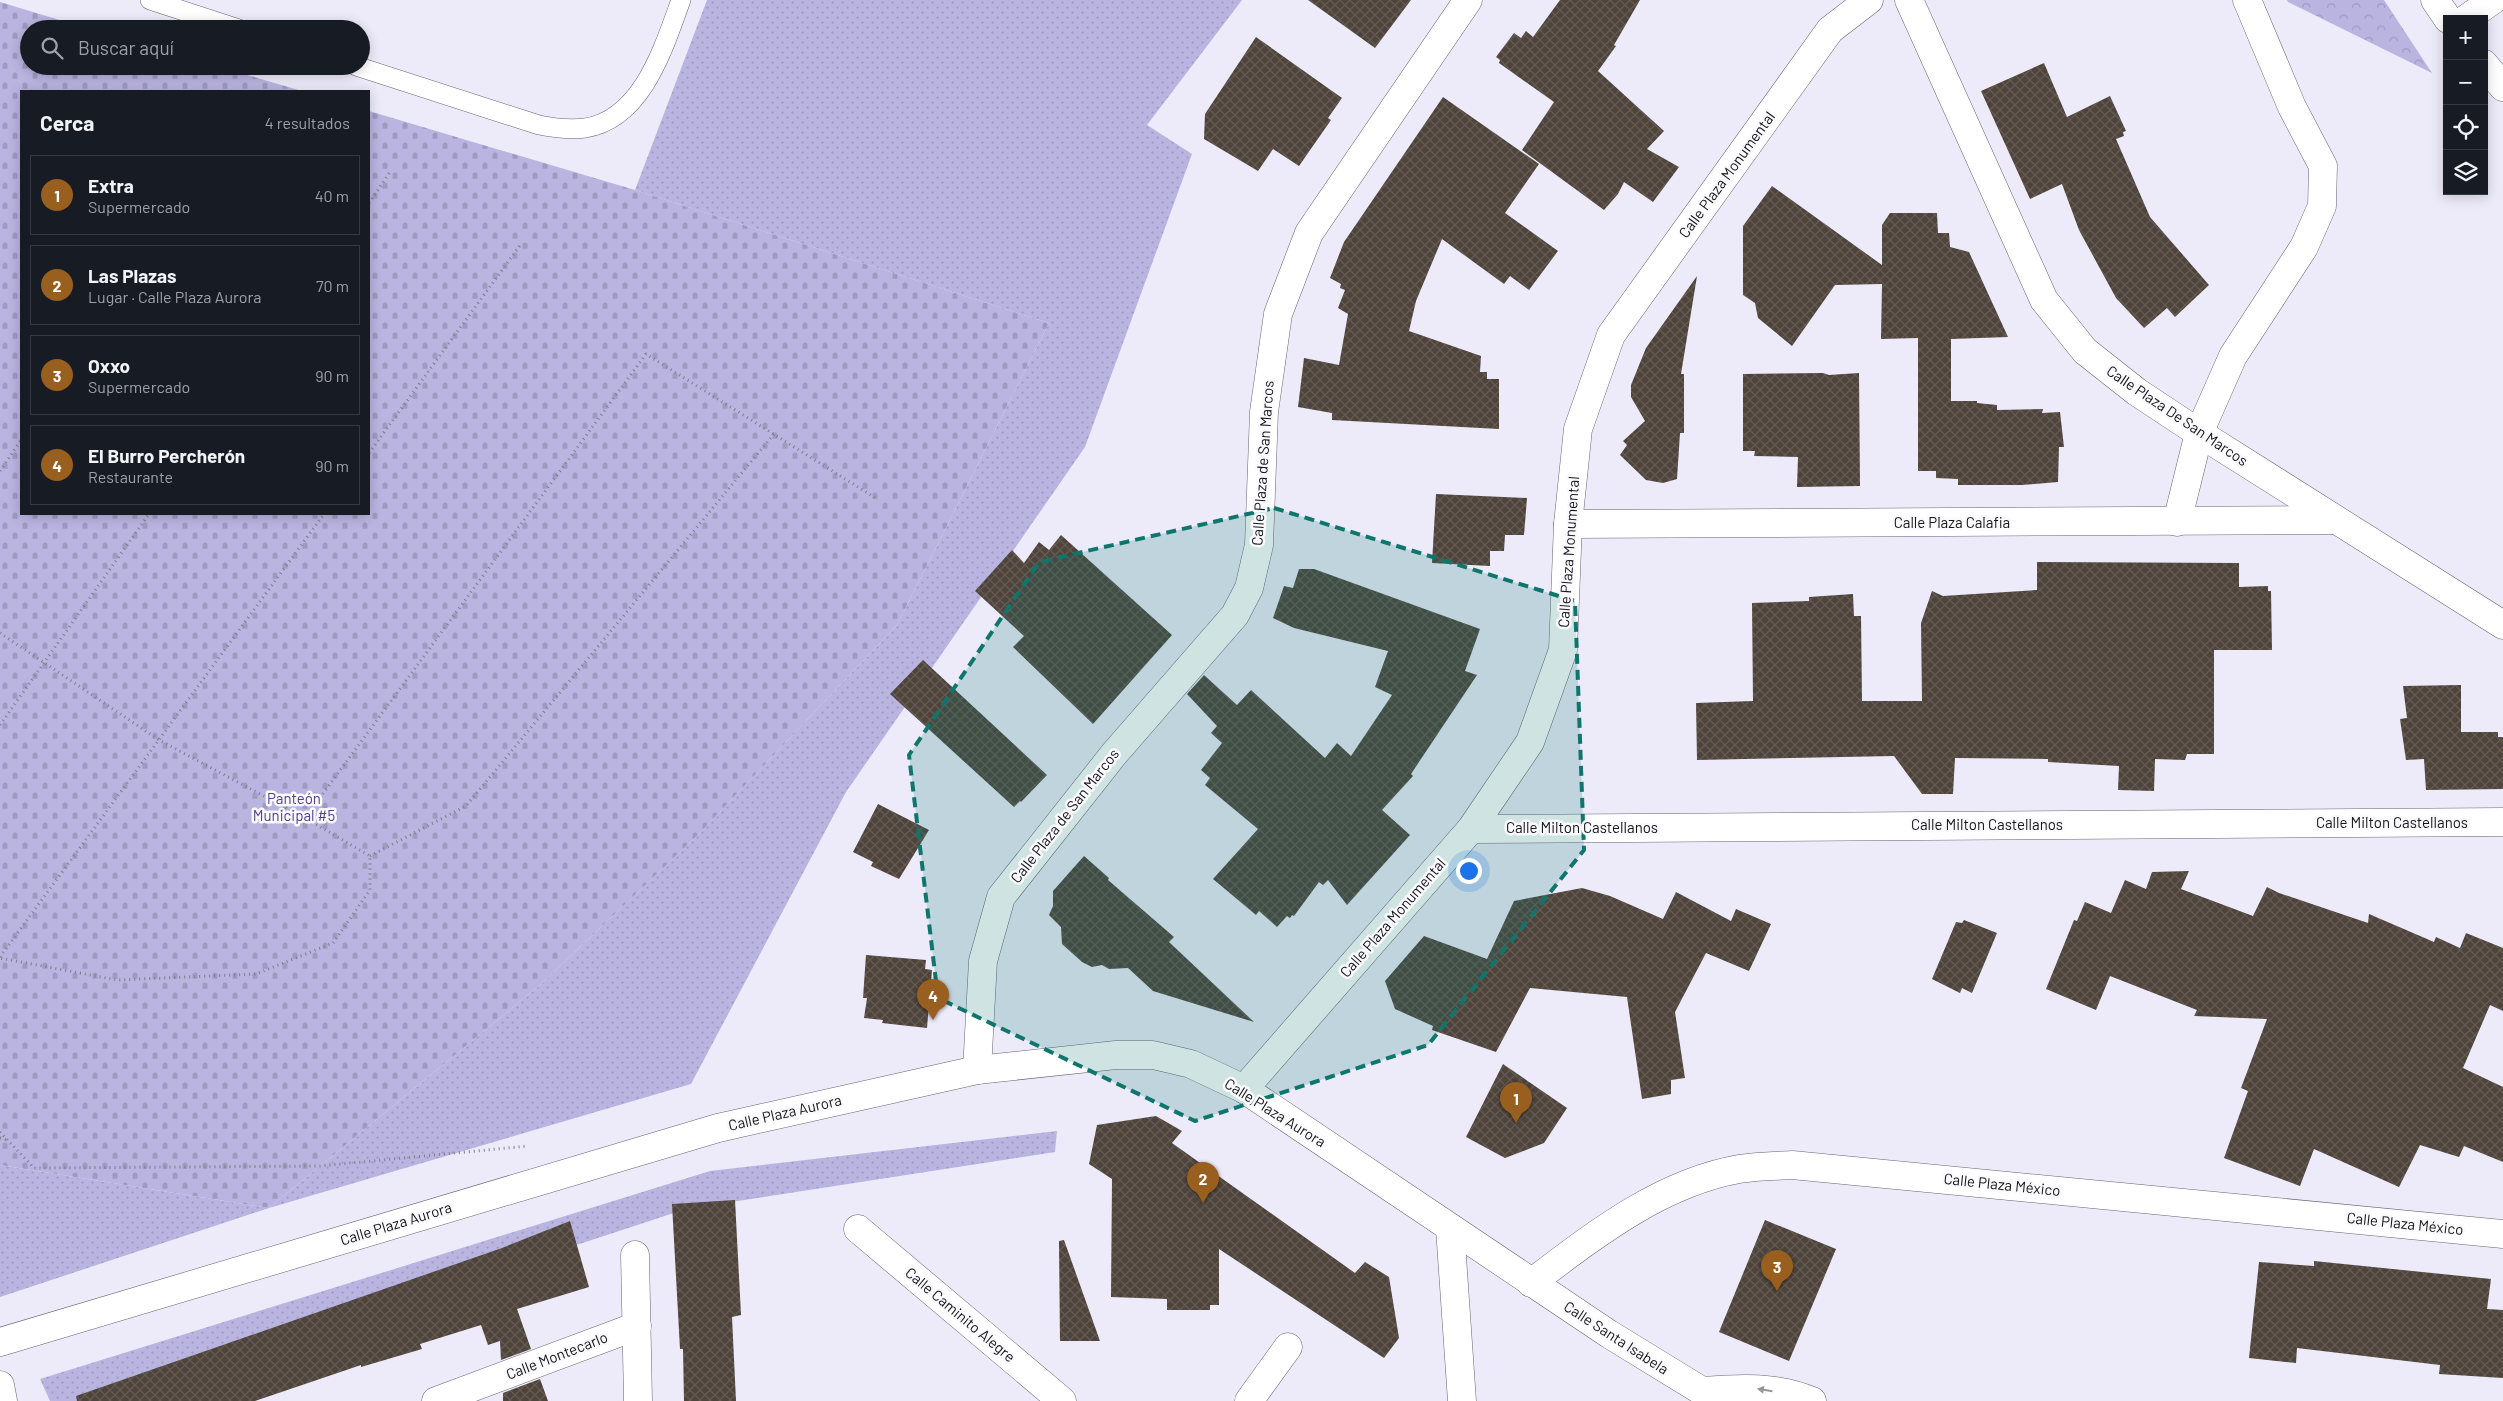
<!DOCTYPE html>
<html lang="es">
<meta charset="utf-8">
<style>
:root{--surface:#171b24;--page:#242831;--text:#f1f3f6;--muted:#9ea1a6;--line:#363941;--accent:#995f1e}
body{margin:0;font-family:Barlow,sans-serif;background:var(--page);color:var(--text)}
.controls{position:absolute;right:15px;top:15px;display:grid;overflow:hidden;border-radius:0px;box-shadow:0 2px 12px #0003}
.controls button{width:45px;height:45px;display:grid;place-items:center;padding:0;border:0;border-bottom:1px solid var(--line);background:var(--surface);color:var(--text);font:25px sans-serif}
.you{position:absolute;left:1468px;top:870px;width:18px;height:18px;margin:-12px;border:4px solid #fff;border-radius:50%;background:#1a73e8;box-shadow:0 0 0 8px #1a73e833}
.badge{display:grid;place-items:center;width:32px;height:32px;border-radius:50%;background:var(--accent);color:#fff;font-size:16px;font-weight:700}
.pin{position:absolute;translate:-50% -41px;filter:drop-shadow(0 1px 2px #0008)}
.pin::after{content:'';position:absolute;top:26px;width:18px;height:15px;background:inherit;clip-path:polygon(0 0,100% 0,50% 100%)}
.list{margin:0;padding:0;list-style:none}
h2{display:flex;justify-content:space-between;align-items:center;height:65px;margin:0;padding:0 20px;font-size:21px}
h2 small{font-size:16px;font-weight:400;color:var(--muted)}
.list li{display:grid;grid-template-columns:32px 1fr auto;gap:15px;align-items:center;box-sizing:border-box;height:80px;margin:0 10px 10px;padding:0 10px;border:1px solid var(--line);border-radius:0px}
.list b{display:block;font-size:19px;white-space:nowrap}
.list p{margin:0;font-size:16px;white-space:nowrap;color:var(--muted)}
.list em{font-size:16px;font-style:normal;color:var(--muted)}
.icon{flex:none;width:28px;height:28px;fill:none;stroke:currentColor;stroke-width:2;stroke-linecap:round;stroke-linejoin:round}
.map{position:relative;flex:none;width:2503px;height:1401px;overflow:hidden}
.search{position:absolute;background:var(--surface);box-shadow:0 2px 12px #0003;left:20px;top:20px;width:350px;height:55px;display:flex;align-items:center;gap:12px;box-sizing:border-box;padding:0 18px;border-radius:28px;color:var(--muted);font-size:19px}
.panel{position:absolute;background:var(--surface);box-shadow:0 2px 12px #0003;left:20px;top:90px;width:350px;height:425px;border-radius:0px}
.map>svg:first-child{display:block}
.grass{fill:url(#grass-dots)}
.cemetery{fill:url(#cemetery-stones)}
.park{fill:url(#park-crowns)}
.building{fill:url(#building-cross-hatch)}
.lines{fill:none;stroke-linecap:round;stroke-linejoin:round}
.lane-casing{stroke:#666471;stroke-width:20}
.street-casing{stroke:#666471;stroke-width:29}
.secondary-casing{stroke:#666471;stroke-width:29}
.path{stroke:#7e7d87;stroke-width:3;stroke-dasharray:1 4;stroke-linecap:butt}
.lane{stroke:#fff;stroke-width:19}
.street{stroke:#fff;stroke-width:28}
.secondary{stroke:#fff;stroke-width:28}
.oneway{fill:#969598}
.marked{fill:#0f766e;fill-opacity:0.2;stroke:#0f766e;stroke-width:4;stroke-dasharray:10 6;stroke-linejoin:round}
.labels{text-anchor:middle;stroke-width:5;stroke-linejoin:round;paint-order:stroke}
.street-label{font-size:15px;fill:#151419;stroke:#fafafd}
.park-label{font-size:15px;fill:#513d91;stroke:#fafafd}
</style>
<div class="map">
<svg width="2503" height="1401" viewBox="0 0 2503 1401">
<defs>
<pattern id="grass-dots" width="8" height="8" patternUnits="userSpaceOnUse" patternTransform="scale(1.25)"><rect width="8" height="8" fill="#bab4e1"/><path d="M2 2h.1M6 6h.1" fill="none" stroke="#9f9ac0" stroke-width="1.8" stroke-linecap="round"/></pattern>
<pattern id="cemetery-stones" width="16" height="16" patternUnits="userSpaceOnUse" patternTransform="scale(1.25)"><rect width="16" height="16" fill="#bab4e1"/><path d="M2 7V4a2 2 0 0 1 4 0v3zM10 15v-3a2 2 0 0 1 4 0v3z" fill="#9f9ac0"/></pattern>
<pattern id="park-crowns" width="20" height="18" patternUnits="userSpaceOnUse" patternTransform="scale(1.25)"><rect width="20" height="18" fill="#bab4e1"/><path d="M2 6a3 3 0 1 1 6 0M12 15a3 3 0 1 1 6 0" fill="none" stroke="#9f9ac0"/></pattern>
<pattern id="building-cross-hatch" width="8" height="8" patternUnits="userSpaceOnUse" patternTransform="scale(1.25)"><rect width="8" height="8" fill="#4e443b"/><path d="M0 0l8 8M0 8l8-8" fill="none" stroke="#635b54"/></pattern>
</defs>
<rect width="100%" height="100%" fill="#edebfa"/>
<g class="grass">
<polygon points="707,0 1242,0 1147,125 1192,154 1085,447 846,792 691,1084 269,1208 0,1297 0,1165 269,1208 540,985 698,835 897,625 1049,323 635,190"/>
<polygon points="1057,1131 1055,1152 686,1209 102,1401 50,1401 40,1379 710,1171"/>
</g>
<polygon class="cemetery" points="0,2 89,29 29,29 29,66 217,66 302,91 21,91 21,514 369,514 369,111 635,190 1049,323 897,625 698,835 540,985 269,1208 0,1165"/>
<polygon class="park" points="2287,0 2384,0 2432,73 2288,2"/>
<g class="building">
<polygon points="1308,0 1411,0 1375,48"/>
<polygon points="1560,0 1640,0 1614,45 1616,46 1598,71 1664,131 1647,149 1679,167 1653,202 1624,182 1618,194 1604,210 1522,150 1554,102 1499,63 1500,60 1496,57 1514,33 1521,38 1526,31 1533,37"/>
<polygon points="1256,37 1342,98 1328,118 1331,120 1299,166 1273,149 1258,171 1204,139 1205,114"/>
<polygon points="2044,63 2067,117 2110,96 2126,131 2123,132 2124,136 2116,139 2150,217 2209,285 2175,317 2167,308 2144,328 2116,298 2079,230 2062,184 2030,199 1981,91"/>
<polygon points="1443,97 1539,164 1505,213 1558,251 1529,290 1510,276 1504,284 1442,239 1416,301 1409,331 1481,356 1480,372 1487,372 1487,379 1499,379 1499,429 1332,420 1332,413 1298,407 1304,358 1339,365 1348,314 1338,308 1345,290 1340,288 1341,284 1330,278 1344,242"/>
<polygon points="1772,186 1882,265 1882,225 1890,213 1937,213 1938,233 1949,233 1950,247 1969,252 2008,337 1951,339 1951,401 1977,401 1977,403 1997,405 1997,410 2043,409 2042,413 2060,412 2064,447 2059,447 2058,482 2022,485 1958,485 1958,479 1936,478 1936,471 1918,471 1918,338 1881,339 1882,284 1835,285 1792,346 1758,318 1755,303 1743,295 1743,226"/>
<polygon points="1697,276 1681,374 1684,374 1684,433 1680,433 1677,479 1663,483 1646,480 1620,455 1627,445 1623,441 1645,421 1631,397 1631,385 1646,348"/>
<polygon points="1823,373 1829,375 1859,373 1860,486 1797,487 1798,457 1754,456 1755,451 1743,451 1743,374"/>
<polygon points="1436,494 1527,498 1524,535 1505,535 1504,551 1490,551 1490,566 1432,563"/>
<polygon points="1061,535 1172,635 1093,724 1013,647 1024,636 975,591 1012,550 1024,563 1039,542 1049,550"/>
<polygon points="2037,562 2239,563 2239,587 2268,586 2268,591 2271,591 2272,650 2214,650 2214,754 2187,754 2185,760 2155,759 2154,791 2118,790 2119,766 2048,762 2048,759 1955,758 1953,794 1922,794 1894,756 1697,760 1696,703 1753,701 1752,603 1809,601 1809,597 1853,594 1854,616 1861,616 1862,701 1922,701 1921,623 1932,591 1943,596 2037,590"/>
<polygon points="1299,569 1314,569 1480,629 1465,671 1477,675 1411,774 1413,776 1382,810 1410,835 1347,905 1328,880 1323,885 1319,882 1294,916 1292,915 1290,918 1287,916 1277,927 1259,911 1256,915 1213,879 1258,829 1205,785 1210,778 1201,770 1222,743 1211,733 1217,726 1187,694 1204,675 1237,705 1251,690 1325,758 1337,743 1351,756 1392,695 1375,687 1388,651 1294,628 1273,618 1284,586 1293,588"/>
<polygon points="923,660 1047,775 1021,802 1020,801 1014,807 890,694"/>
<polygon points="2461,685 2461,732 2498,732 2498,737 2503,737 2503,789 2426,790 2424,759 2406,760 2400,719 2407,718 2403,686"/>
<polygon points="878,804 929,830 899,879 871,866 873,862 853,852"/>
<polygon points="1084,856 1109,878 1108,880 1174,937 1169,942 1254,1022 1153,991 1128,968 1109,969 1102,965 1092,967 1082,962 1062,944 1061,927 1049,915 1053,906 1053,891"/>
<polygon points="2189,871 2181,889 2253,916 2267,887 2279,893 2368,923 2369,914 2434,942 2436,937 2460,948 2466,933 2503,948 2503,1011 2490,1005 2463,1068 2503,1087 2503,1162 2464,1146 2459,1157 2420,1145 2399,1187 2314,1149 2300,1186 2224,1158 2248,1091 2241,1088 2267,1019 2194,1016 2197,1010 2110,976 2096,1010 2046,989 2074,920 2077,921 2085,902 2111,913 2125,880 2146,889 2152,872"/>
<polygon points="1582,888 1610,896 1663,919 1676,892 1731,921 1736,909 1771,924 1749,971 1706,953 1675,1012 1685,1078 1671,1080 1671,1094 1642,1099 1627,997 1530,988 1496,1052 1432,1030 1433,1026 1395,1009 1385,981 1424,936 1487,959 1514,901"/>
<polygon points="1964,920 1997,933 1972,993 1962,988 1960,993 1932,979 1956,922 1962,923"/>
<polygon points="866,955 926,960 925,969 932,970 927,1028 882,1023 883,1020 864,1018 867,998 863,998"/>
<polygon points="1503,1064 1567,1108 1544,1143 1505,1158 1466,1137"/>
<polygon points="1156,1116 1182,1131 1172,1143 1355,1273 1365,1262 1389,1277 1399,1338 1384,1358 1219,1249 1219,1305 1210,1305 1210,1310 1167,1310 1167,1299 1111,1297 1112,1179 1089,1164 1097,1125"/>
<polygon points="735,1200 741,1315 732,1317 736,1401 684,1401 683,1349 680,1349 672,1204"/>
<polygon points="1765,1220 1836,1249 1789,1361 1719,1332"/>
<polygon points="570,1221 589,1287 517,1309 531,1349 501,1360 500,1341 488,1345 481,1325 420,1344 422,1349 361,1367 361,1365 255,1401 77,1401 76,1396 502,1248"/>
<polygon points="1064,1240 1100,1341 1060,1341 1059,1241"/>
<polygon points="2314,1261 2491,1279 2487,1309 2503,1310 2503,1378 2439,1374 2440,1365 2297,1348 2296,1363 2249,1358 2259,1262 2314,1266"/>
<polygon points="540,1379 548,1401 503,1401 503,1393"/>
</g>
<g class="lines">
<defs>
<g id="lane">
<polyline points="150,0 239,29"/>
<path d="M356,66L539,125C554,128 570,130 585,128C643,119 664,46 681,0"/>
</g>
<g id="street">
<polyline points="1909,0 2044,300 2085,351 2137,392 2199,433 2503,625"/>
<polyline points="2435,0 2448,19"/>
<polyline points="2466,19 2493,0"/>
<polyline points="2484,64 2503,87"/>
<polyline points="2177,522 2199,433 2233,356 2304,247 2322,206 2323,166 2292,107 2247,0"/>
<polyline points="1568,524 2335,520"/>
<polyline points="1471,829 1530,742 1563,650 1568,524 1578,429 1611,335 1830,30 1869,0"/>
<polyline points="977,1070 983,961 1001,897 1114,754 1235,615 1249,588 1259,545 1264,412 1278,314 1309,233 1468,0"/>
<polyline points="858,1229 1062,1401"/>
<polyline points="635,1255 638,1401"/>
<path d="M1531,1283C1593,1236 1660,1183 1739,1169C1756,1166 1775,1166 1792,1165L2503,1234"/>
<polyline points="436,1401 637,1326"/>
<polyline points="1249,1401 1288,1347"/>
</g>
<g id="secondary">
<polyline points="1244,1089 1471,829 2503,822"/>
<polyline points="1450,1228 1462,1401"/>
<polyline points="0,1342 718,1128 977,1070 1116,1055 1153,1055 1191,1064 1244,1089 1609,1334 1702,1391 1711,1401"/>
<polyline points="0,1385 3,1401"/>
<path d="M1702,1391C1741,1388 1775,1386 1812,1401"/>
</g>
</defs>
<use href="#lane" class="lane-casing"/>
<use href="#street" class="street-casing"/>
<use href="#secondary" class="secondary-casing"/>
<g class="path">
<polyline points="369,203 390,172"/>
<polyline points="369,453 521,244"/>
<polyline points="0,471 21,440"/>
<polyline points="0,633 159,740 305,818 370,856 370,890 333,943 256,974 117,980 0,958"/>
<polyline points="0,725 149,514"/>
<polyline points="305,818 646,354 877,499"/>
<polyline points="370,856 466,806 774,434"/>
<polyline points="0,957 324,514"/>
<polyline points="0,1132 34,1168 320,1166 528,1146"/>
<polyline points="0,1138 7,1140"/>
</g>
<use href="#lane" class="lane"/>
<use href="#street" class="street"/>
<use href="#secondary" class="secondary"/>
</g>
<defs><path id="oneway-solid" d="M-6-.8H1V-3.2L6.5 0L1 3.2V.8H-6Z" transform="scale(1.25)"/></defs>
<use class="oneway" href="#oneway-solid" transform="translate(1765 1390) rotate(-171)"/>
<path class="marked" d="M1274,508L1575,601L1584,850L1428,1045L1195,1121L938,998L909,755L1039,562Z"/>
<g class="labels">
<g class="street-label">
<text transform="translate(1727 175) rotate(-54)" y="5">Calle Plaza Monumental</text>
<text transform="translate(2177 416) rotate(34)" y="5">Calle Plaza De San Marcos</text>
<text transform="translate(1263 463) rotate(-86)" y="5">Calle Plaza de San Marcos</text>
<text x="1952" y="528">Calle Plaza Calafia</text>
<text transform="translate(1569 552) rotate(-86)" y="5">Calle Plaza Monumental</text>
<text transform="translate(1065 816) rotate(-52)" y="5">Calle Plaza de San Marcos</text>
<text x="2392" y="828">Calle Milton Castellanos</text>
<text x="1987" y="830">Calle Milton Castellanos</text>
<text x="1582" y="833">Calle Milton Castellanos</text>
<text transform="translate(1393 918) rotate(-49)" y="5">Calle Plaza Monumental</text>
<text transform="translate(785 1113) rotate(-13)" y="5">Calle Plaza Aurora</text>
<text transform="translate(1275 1113) rotate(32)" y="5">Calle Plaza Aurora</text>
<text transform="translate(2002 1185) rotate(6)" y="5">Calle Plaza México</text>
<text transform="translate(396 1224) rotate(-17)" y="5">Calle Plaza Aurora</text>
<text transform="translate(2405 1224) rotate(6)" y="5">Calle Plaza México</text>
<text transform="translate(960 1315) rotate(40)" y="5">Calle Caminito Alegre</text>
<text transform="translate(1616 1338) rotate(33)" y="5">Calle Santa Isabela</text>
<text transform="translate(557 1356) rotate(-21)" y="5">Calle Montecarlo</text>
</g>
<g class="park-label">
<text x="294" y="804">Panteón<tspan x="294" dy="17">Municipal #5</tspan></text>
</g>
</g>
</svg>
<div class="controls">
<button>+</button>
<button>−</button>
<button><svg class="icon" aria-label="locate" viewBox="0 0 24 24"><circle cx="12" cy="12" r="6"/><path d="M12 2v4M12 18v4M2 12h4M18 12h4"/></svg></button>
<button><svg class="icon" aria-label="layers" viewBox="0 0 24 24"><path d="M12 4l9 5-9 5-9-5zM3 14l9 5 9-5"/></svg></button>
</div>
<div class="you"></div>
<div class="pin badge" style="left:1516px;top:1123px">1</div>
<div class="pin badge" style="left:1203px;top:1203px">2</div>
<div class="pin badge" style="left:1777px;top:1291px">3</div>
<div class="pin badge" style="left:933px;top:1020px">4</div>
<div class="search"><svg class="icon" aria-label="search" viewBox="0 0 24 24"><circle cx="10" cy="10" r="6"/><path d="M15 15l6 6"/></svg>Buscar aquí</div>
<section class="panel">
<h2>Cerca<small>4 resultados</small></h2>
<ul class="list">
<li><span class="badge">1</span><div><b>Extra</b><p>Supermercado</p></div><em>40 m</em></li>
<li><span class="badge">2</span><div><b>Las Plazas</b><p>Lugar · Calle Plaza Aurora</p></div><em>70 m</em></li>
<li><span class="badge">3</span><div><b>Oxxo</b><p>Supermercado</p></div><em>90 m</em></li>
<li><span class="badge">4</span><div><b>El Burro Percherón</b><p>Restaurante</p></div><em>90 m</em></li>
</ul>
</section>
</div>
